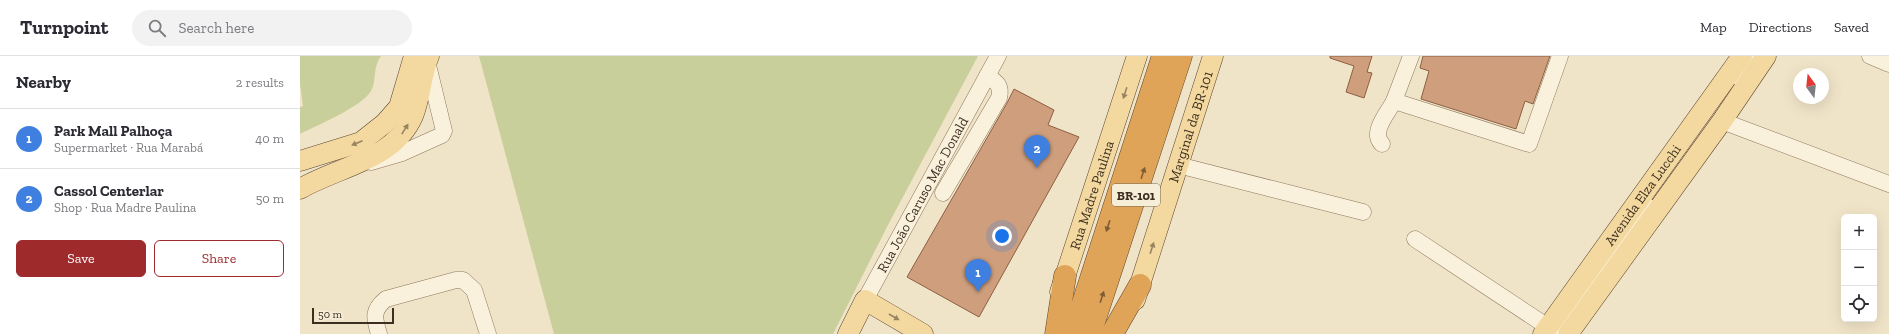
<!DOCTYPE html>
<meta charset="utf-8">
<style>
:root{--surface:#fff;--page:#f2f2f3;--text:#2b2b33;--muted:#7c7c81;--line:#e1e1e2;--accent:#9e2a2b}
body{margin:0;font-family:"Zilla Slab",serif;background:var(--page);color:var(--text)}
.controls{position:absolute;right:12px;bottom:12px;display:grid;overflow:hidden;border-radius:6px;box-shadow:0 4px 16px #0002}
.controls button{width:36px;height:36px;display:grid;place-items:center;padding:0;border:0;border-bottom:1px solid var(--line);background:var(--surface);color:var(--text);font:20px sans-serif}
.compass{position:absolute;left:1493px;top:12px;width:36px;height:36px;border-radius:50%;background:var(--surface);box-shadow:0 4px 16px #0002;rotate:345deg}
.scale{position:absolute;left:12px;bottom:10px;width:82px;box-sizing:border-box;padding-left:4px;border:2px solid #3d2e20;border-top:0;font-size:11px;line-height:14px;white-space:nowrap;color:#3d2e20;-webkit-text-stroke:3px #f7eed8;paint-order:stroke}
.you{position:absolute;left:702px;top:180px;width:14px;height:14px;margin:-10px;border:3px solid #fff;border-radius:50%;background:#1a73e8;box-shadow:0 0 0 6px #1a73e833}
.badge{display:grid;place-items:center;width:26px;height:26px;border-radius:50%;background:var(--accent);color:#fff;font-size:13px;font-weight:700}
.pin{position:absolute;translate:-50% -33px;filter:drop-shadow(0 1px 2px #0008)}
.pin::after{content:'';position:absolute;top:21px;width:14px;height:12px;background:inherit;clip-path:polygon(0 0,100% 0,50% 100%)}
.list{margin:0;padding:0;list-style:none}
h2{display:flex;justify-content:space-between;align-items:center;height:52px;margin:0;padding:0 16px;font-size:17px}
h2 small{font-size:13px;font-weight:400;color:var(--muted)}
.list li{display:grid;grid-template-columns:26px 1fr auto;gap:12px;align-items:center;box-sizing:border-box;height:60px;padding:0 16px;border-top:1px solid var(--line)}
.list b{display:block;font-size:15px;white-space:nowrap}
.list p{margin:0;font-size:13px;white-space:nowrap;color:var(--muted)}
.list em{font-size:13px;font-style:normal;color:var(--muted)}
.actions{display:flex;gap:8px;padding:12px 16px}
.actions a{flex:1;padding:9px 0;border:1px solid var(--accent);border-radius:6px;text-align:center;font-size:14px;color:var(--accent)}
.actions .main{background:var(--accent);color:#fff}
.icon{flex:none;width:22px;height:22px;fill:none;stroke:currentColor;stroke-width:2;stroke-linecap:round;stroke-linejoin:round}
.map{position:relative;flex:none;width:1589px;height:278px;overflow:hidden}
header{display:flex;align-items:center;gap:24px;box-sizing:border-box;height:56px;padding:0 20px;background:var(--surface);border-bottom:1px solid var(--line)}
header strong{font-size:19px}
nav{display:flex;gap:22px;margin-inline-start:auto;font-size:14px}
.search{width:280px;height:36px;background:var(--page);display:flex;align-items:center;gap:10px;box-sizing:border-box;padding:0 14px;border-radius:22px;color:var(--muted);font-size:15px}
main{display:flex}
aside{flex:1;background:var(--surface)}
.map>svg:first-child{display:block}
.green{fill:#c9cf9b}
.building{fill:#cf9f7d;stroke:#8d5f41}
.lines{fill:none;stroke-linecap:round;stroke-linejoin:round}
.minor-casing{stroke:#8d765c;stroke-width:17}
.major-casing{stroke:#5b4430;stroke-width:21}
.highway-casing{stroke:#5b4430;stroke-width:23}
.minor{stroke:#faf1dc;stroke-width:16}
.major{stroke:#f3d9a0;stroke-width:20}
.highway{stroke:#e0a458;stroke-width:22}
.oneway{fill:#988460}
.oneway2{fill:#7e5d36}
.labels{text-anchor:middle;stroke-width:3;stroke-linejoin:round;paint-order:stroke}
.shield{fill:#f7eed8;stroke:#756857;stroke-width:1}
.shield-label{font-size:13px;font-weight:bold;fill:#3d2e20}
.street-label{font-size:14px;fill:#3d2e20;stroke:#f7eed8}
</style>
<header>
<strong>Turnpoint</strong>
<div class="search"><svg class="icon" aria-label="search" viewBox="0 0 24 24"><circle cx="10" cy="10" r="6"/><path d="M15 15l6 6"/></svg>Search here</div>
<nav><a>Map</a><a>Directions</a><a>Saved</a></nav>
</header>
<main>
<aside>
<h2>Nearby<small>2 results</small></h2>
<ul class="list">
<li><span class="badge" style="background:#3f7fe0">1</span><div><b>Park Mall Palhoça</b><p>Supermarket · Rua Marabá</p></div><em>40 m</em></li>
<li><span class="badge" style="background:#3f7fe0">2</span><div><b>Cassol Centerlar</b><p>Shop · Rua Madre Paulina</p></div><em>50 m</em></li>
</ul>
<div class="actions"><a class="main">Save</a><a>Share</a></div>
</aside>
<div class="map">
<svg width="1589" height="278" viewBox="0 0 1589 278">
<rect width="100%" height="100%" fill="#f0e4c8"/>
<g class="green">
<path d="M0,0H81C72,13 77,25 71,35C63,50 16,70 0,78V51L3,50L0,28Z"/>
<polygon points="179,0 678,0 588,169 533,278 254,278"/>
</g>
<g class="building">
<polygon points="1030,0 1072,0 1067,16 1072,17 1064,42 1046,36 1054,10 1030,2"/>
<polygon points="1123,0 1250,0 1233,48 1225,45 1216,73 1121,43 1129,15 1120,12"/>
<polygon points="714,33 754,54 748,69 779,81 679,261 607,221 707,47"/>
</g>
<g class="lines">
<defs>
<g id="minor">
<polyline points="1111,0 1094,45 1229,88 1260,0"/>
<polyline points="1570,0 1589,8"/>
<polyline points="1438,21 1454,0"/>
<polyline points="1422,65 1589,128"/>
<path d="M1082,88C1070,76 1088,57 1094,45"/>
<polyline points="71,106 102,97 142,79 144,75 127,5"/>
<polyline points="878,109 1063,156"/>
<path d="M643,137L699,42C702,30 697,26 687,20"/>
<polyline points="1115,183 1248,271"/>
<path id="s1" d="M565,244L698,0"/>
<path d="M79,278C74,262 72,254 86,243L156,224H163L174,234L188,278"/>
<polyline points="1255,278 1347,150"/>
</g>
<g id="major">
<polyline points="0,105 61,86 85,67 99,51 114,0"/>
<path d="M0,133C39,110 93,105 113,60C121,40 121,19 129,0"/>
<path id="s2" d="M760,236L837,0"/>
<path id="s3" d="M835,244L913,0"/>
<polyline points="548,278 565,244 623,278"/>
<path id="s4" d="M1243,278L1442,0"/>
<polyline points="1268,278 1422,65 1466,0"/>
</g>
<g id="highway">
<polyline points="756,278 765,220"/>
<polyline points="773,278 863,0"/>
<polyline points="790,278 881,0"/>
<polyline points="812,278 840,229"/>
</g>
</defs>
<use href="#minor" class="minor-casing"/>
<use href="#major" class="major-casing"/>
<use href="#highway" class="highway-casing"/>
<use href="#minor" class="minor"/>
<use href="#major" class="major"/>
<use href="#highway" class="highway"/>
</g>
<defs><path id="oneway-solid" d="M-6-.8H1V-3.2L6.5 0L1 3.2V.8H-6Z"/></defs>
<g class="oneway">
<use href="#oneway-solid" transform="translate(825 37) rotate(108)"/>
<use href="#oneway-solid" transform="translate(105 73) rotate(-58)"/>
<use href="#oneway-solid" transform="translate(57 87) rotate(157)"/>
<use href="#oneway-solid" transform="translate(852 192) rotate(-72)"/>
<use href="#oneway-solid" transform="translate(594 261) rotate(30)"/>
</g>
<g class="oneway2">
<use href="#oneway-solid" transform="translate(843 117) rotate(-72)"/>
<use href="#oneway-solid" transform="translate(808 170) rotate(108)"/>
<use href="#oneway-solid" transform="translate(802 241) rotate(-72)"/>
</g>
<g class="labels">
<rect class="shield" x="812" y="128" width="48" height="22" rx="3"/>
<g class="shield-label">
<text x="836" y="144">BR-101</text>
</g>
<g class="street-label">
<text dy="5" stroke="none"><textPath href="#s3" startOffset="182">Marginal da BR-101</textPath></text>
<text dy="5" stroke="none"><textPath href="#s1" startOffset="120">Rua João Caruso Mac Donald</textPath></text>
<text dy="5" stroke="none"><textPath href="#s2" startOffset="102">Rua Madre Paulina</textPath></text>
<text dy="5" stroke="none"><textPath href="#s4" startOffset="171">Avenida Elza Lucchi</textPath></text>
</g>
</g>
</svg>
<div class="controls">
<button>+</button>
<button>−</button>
<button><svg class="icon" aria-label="locate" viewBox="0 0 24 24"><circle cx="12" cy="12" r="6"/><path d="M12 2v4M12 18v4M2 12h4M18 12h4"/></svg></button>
</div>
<svg class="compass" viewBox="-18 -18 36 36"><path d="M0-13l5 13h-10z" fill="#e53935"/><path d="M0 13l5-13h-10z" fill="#7c7c81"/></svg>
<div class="scale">50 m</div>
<div class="you"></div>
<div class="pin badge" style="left:678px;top:236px;background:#3f7fe0">1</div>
<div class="pin badge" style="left:737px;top:112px;background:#3f7fe0">2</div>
</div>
</main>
